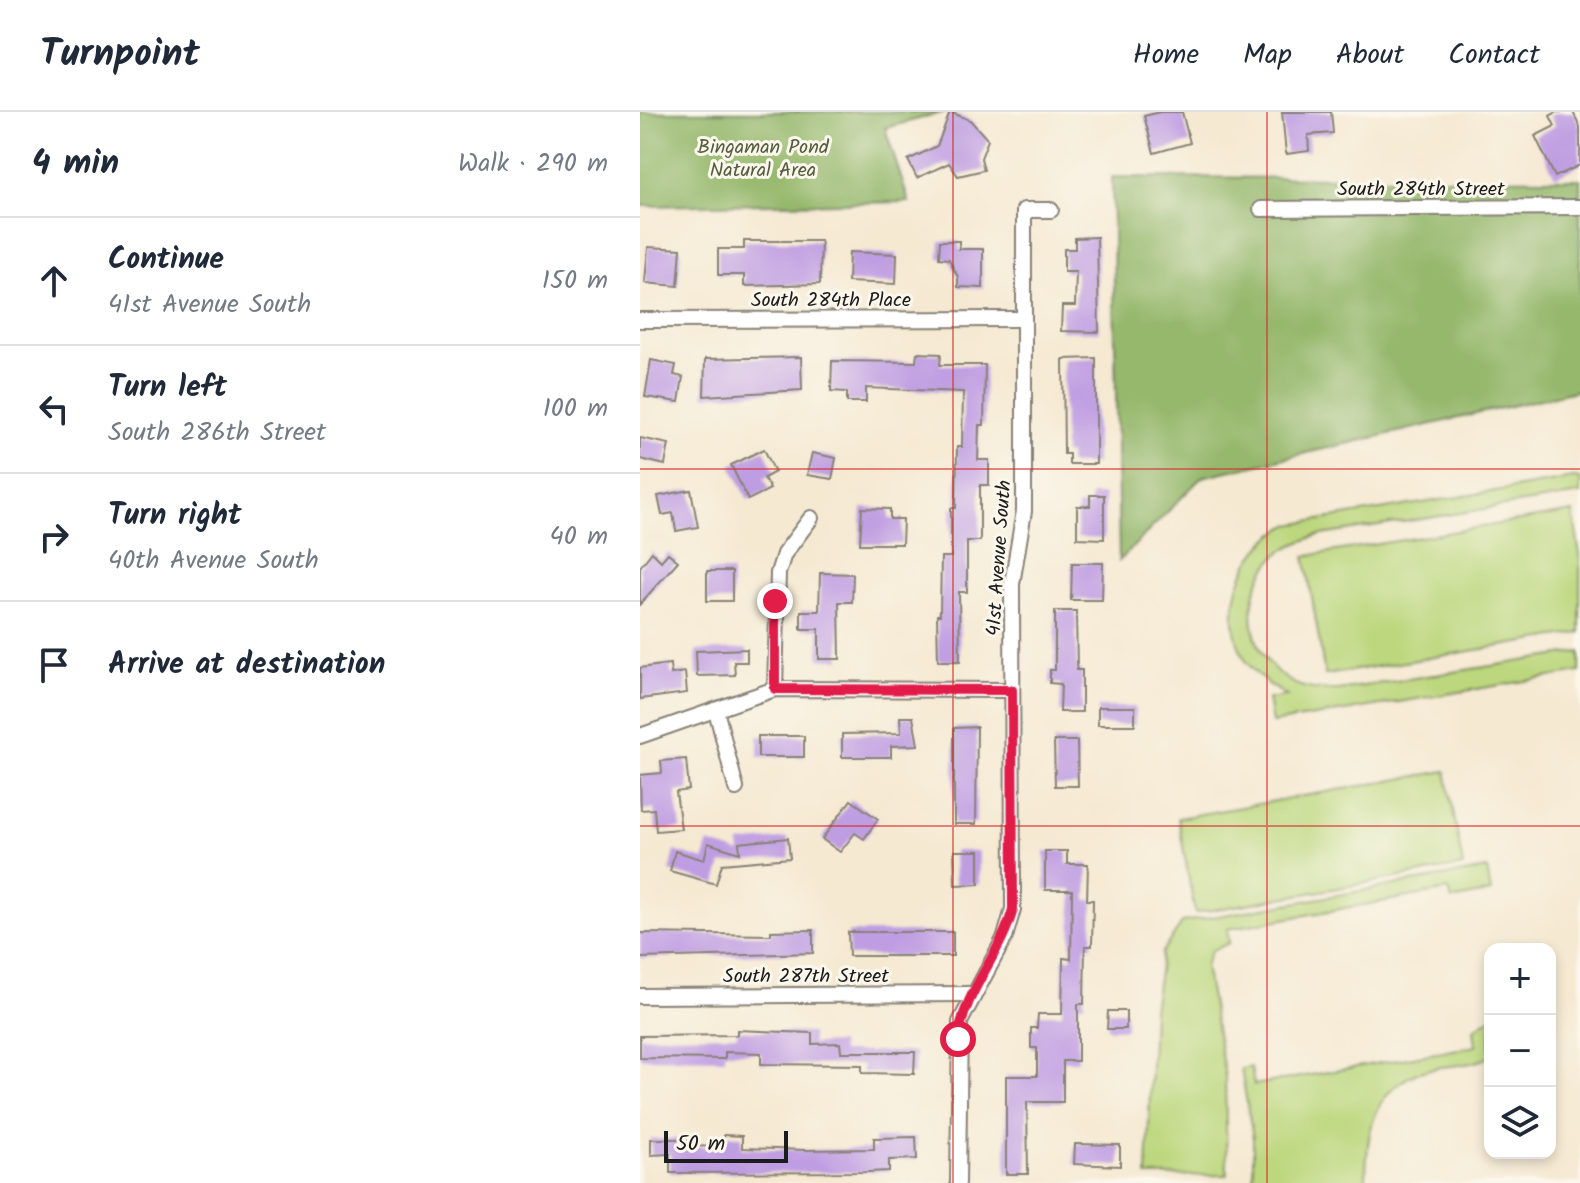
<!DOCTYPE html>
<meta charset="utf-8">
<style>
:root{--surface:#fff;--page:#f6f6f7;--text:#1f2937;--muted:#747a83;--line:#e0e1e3}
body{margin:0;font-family:Kalam,sans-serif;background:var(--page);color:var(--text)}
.controls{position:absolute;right:24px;bottom:24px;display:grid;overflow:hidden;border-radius:16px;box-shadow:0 4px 12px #0003}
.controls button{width:72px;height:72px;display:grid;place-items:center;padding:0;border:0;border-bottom:2px solid var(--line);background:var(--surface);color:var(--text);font:40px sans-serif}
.scale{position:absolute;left:24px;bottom:20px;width:124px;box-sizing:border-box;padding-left:8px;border:4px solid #1c1c1c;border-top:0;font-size:22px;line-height:28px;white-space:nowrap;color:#1c1c1c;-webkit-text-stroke:6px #fbf7ec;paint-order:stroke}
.stop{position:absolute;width:24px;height:24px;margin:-18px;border:6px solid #e11d48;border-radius:50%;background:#fff}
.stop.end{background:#e11d48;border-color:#fff;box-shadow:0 2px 8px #0008}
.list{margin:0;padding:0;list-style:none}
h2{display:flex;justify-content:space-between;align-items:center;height:104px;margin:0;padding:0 32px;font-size:34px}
h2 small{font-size:26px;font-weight:400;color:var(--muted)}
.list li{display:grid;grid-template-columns:52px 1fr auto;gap:24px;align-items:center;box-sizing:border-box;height:128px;padding:0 32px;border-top:2px solid var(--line)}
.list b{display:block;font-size:30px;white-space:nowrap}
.list p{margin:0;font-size:26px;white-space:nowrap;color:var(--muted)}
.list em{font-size:26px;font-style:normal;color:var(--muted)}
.icon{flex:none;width:44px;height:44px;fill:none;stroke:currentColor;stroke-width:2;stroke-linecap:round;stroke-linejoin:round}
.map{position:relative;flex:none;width:940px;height:1071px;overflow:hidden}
header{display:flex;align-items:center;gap:48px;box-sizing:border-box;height:112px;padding:0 40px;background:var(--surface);border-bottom:2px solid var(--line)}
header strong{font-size:38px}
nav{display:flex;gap:44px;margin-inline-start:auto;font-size:28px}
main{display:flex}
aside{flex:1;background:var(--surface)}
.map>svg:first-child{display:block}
.green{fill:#bcd77d;stroke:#6c7a4c;stroke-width:2}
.forest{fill:#95b86c;stroke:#586a44;stroke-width:2}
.building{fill:#bf9de2}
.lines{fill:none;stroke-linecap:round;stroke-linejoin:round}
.minor-casing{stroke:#888277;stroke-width:18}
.minor{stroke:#fff;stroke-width:14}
.route{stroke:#e11d48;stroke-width:10}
.grid{fill:none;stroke:#d62828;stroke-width:2;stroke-opacity:0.55}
.labels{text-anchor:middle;stroke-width:6;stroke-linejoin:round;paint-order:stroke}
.park-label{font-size:20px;fill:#545d3e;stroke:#fbf7ec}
.street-label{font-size:20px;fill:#1c1c1c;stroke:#fbf7ec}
</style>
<header>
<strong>Turnpoint</strong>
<nav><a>Home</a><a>Map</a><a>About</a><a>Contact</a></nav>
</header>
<main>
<aside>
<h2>4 min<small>Walk · 290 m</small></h2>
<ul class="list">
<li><svg class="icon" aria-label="ahead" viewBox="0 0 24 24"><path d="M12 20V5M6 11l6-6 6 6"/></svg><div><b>Continue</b><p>41st Avenue South</p></div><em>150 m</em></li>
<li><svg class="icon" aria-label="left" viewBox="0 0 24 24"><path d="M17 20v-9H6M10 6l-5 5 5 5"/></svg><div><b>Turn left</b><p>South 286th Street</p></div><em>100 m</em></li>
<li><svg class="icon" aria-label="right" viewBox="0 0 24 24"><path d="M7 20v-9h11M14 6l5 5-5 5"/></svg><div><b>Turn right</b><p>40th Avenue South</p></div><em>40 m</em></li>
<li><svg class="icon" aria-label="arrive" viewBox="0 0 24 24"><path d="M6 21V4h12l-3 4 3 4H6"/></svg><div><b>Arrive at destination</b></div></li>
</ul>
</aside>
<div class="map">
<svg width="940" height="1071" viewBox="0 0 940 1071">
<rect width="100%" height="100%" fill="#fbf7ec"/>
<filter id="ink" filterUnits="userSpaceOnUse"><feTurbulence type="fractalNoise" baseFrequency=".0125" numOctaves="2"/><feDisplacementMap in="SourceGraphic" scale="16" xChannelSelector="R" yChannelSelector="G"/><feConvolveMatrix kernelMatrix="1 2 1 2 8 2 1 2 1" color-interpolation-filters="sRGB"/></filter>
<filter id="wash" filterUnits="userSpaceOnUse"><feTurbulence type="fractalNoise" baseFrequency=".006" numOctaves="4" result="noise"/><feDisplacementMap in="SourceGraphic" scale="32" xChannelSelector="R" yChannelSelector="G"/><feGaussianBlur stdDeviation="1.8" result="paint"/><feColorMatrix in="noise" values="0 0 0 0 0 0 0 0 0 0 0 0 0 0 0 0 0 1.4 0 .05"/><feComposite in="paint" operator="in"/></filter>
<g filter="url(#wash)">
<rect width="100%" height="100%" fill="#f5e9d2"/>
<g class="green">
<path d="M934,366L940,367V382L676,424C663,429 648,433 638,442C600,478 604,542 650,569C664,578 682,578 698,578L940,540V560L632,611L628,587L647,584C631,574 615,564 605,547C578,501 603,435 649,413Z"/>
<polygon points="933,400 940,444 940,521 685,563 665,444"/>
<polygon points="806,659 823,754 555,801 538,706"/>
<polygon points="847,757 851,780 812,788 809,778 587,817 589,831 571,839 565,854 585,965 587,1063 507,1064 513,898 522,840 543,810"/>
<path d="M850,906V944C828,957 800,951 777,961C730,981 726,1026 726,1071H613V1026L601,957L611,955L614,973L836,934L834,917Z"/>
</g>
<g class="forest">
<polygon points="0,0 305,0 245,16 269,90 0,94"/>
<polygon points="472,65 940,67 940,278 562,365 479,449"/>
</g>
<g id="blocks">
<g class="building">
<polygon points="310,0 330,8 348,28 341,46 344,58 318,64 309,51 277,66 268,48 297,34"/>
<polygon points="520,0 542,0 550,31 514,41 504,4"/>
<polygon points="642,0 691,0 693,21 668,23 669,39 646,42"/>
<polygon points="917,0 933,0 940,15 940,53 915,65 895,24 915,14 910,4"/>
<polygon points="457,125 459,220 421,219 422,194 435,194 436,160 424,160 424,137 435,137 435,126"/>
<polygon points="104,129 181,129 180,172 104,174 104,163 78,163 78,137 104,137"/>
<polygon points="300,129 319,129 319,137 343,137 343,176 318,175 318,165 309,147 299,146"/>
<polygon points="8,135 41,137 38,174 5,171"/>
<polygon points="209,140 257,142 256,172 208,170"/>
<polygon points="277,241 301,242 300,253 345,253 344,313 339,313 338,348 349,348 349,373 340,373 340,429 327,429 327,480 319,480 320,549 298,549 297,503 300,503 301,445 311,445 311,396 316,396 317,335 322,335 323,280 226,276 226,290 207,290 207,280 191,279 192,249 276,250"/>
<polygon points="161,245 162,278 64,284 65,247"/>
<polygon points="456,246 456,352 429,352 429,342 424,342 423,247"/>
<polygon points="11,248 36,253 34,263 43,265 39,290 5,285"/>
<polygon points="0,326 29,332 25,353 0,347"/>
<polygon points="124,337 135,360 124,366 130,377 108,388 91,353"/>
<polygon points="172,341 196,346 192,367 167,363"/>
<polygon points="51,378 58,415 36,419 33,401 22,403 18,384"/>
<polygon points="450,383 464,383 464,427 437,426 437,394 450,394"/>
<polygon points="222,396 250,397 250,407 263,407 262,432 220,432"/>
<polygon points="12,440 21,449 28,441 38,449 0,492 0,455"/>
<polygon points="432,451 463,451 462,488 431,488"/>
<rect x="67" y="459" width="25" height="30"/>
<polygon points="180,461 213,462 212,490 199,490 200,547 179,547 179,517 161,517 161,499 179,499"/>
<polygon points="415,499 436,499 437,558 442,558 442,600 420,600 421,572 410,571 410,558 415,558"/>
<polygon points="107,537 107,550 94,550 95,563 57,564 56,539"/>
<polygon points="30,552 31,562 45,560 47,581 0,587 0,556"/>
<rect x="458" y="595" width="37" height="18"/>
<polygon points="260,605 273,605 278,633 251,634 251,645 202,645 202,622 261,621"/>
<polygon points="337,615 336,712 314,712 314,616"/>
<rect x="118" y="624" width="46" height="21"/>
<polygon points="414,629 437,629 438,674 415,674"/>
<polygon points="46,647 49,678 36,680 41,717 16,719 14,697 1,698 0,663 22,661 21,649"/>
<polygon points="211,688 238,707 224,727 215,721 200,740 182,727"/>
<polygon points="148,726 150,746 82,752 76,772 30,759 35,739 64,748 68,731 100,741 99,731"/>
<polygon points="314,739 339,739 339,772 315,773"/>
<polygon points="405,739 427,739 427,752 448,752 447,788 453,788 452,834 445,834 444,892 438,892 438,949 423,949 423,990 387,990 388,1062 366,1062 366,964 397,964 397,936 391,936 391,916 397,916 398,902 422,902 423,846 431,847 432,778 405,778"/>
<polygon points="173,818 173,841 0,846 0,821 131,823 131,819"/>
<polygon points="208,820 313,820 313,844 209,844"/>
<polygon points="468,899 486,899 486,917 467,917"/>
<polygon points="97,918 172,921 172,932 200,931 201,940 275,940 274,962 222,961 222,953 121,952 121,941 85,940 85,947 0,946 0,924 97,923"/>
<polygon points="84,1023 102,1024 102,1036 166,1038 234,1037 234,1026 276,1025 277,1047 249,1048 249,1059 229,1060 30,1061 30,1042 11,1043 11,1027 47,1027 47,1034 84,1035"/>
<polygon points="435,1032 480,1033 480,1054 434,1052"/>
</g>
</g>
</g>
<g filter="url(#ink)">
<use href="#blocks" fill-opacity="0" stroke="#888277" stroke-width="2"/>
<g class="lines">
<defs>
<g id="minor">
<polyline points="621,97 940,95"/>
<polyline points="0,208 382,207"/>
<polyline points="135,577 138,461 144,442 171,406"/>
<polyline points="76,598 96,676"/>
<polyline points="0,624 135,577 372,578"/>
<polyline points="0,884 332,882"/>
<polyline points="318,1071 320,910 365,825 373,797 372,472 384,399 384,98 411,98"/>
</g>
</defs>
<use href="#minor" class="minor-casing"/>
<use href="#minor" class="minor"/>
</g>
</g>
<g class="lines" filter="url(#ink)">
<path class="route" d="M135,489V577L372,578L373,797C361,843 324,879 318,927"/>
</g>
<path class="grid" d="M313,0V1071M627,0V1071M0,357H940M0,714H940"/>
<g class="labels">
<g class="park-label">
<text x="123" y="41">Bingaman Pond<tspan x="123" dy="23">Natural Area</tspan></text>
</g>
<g class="street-label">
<text x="781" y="83">South 284th Street</text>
<text x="191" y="194">South 284th Place</text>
<text transform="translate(358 446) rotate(-86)" y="7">41st Avenue South</text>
<text x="166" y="870">South 287th Street</text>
</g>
</g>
</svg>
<div class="controls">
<button>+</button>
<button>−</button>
<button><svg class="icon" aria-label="layers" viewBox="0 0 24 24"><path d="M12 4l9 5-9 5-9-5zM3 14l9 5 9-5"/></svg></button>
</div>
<div class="scale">50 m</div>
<div class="stop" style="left:318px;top:927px"></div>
<div class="stop end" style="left:135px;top:489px"></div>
</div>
</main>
